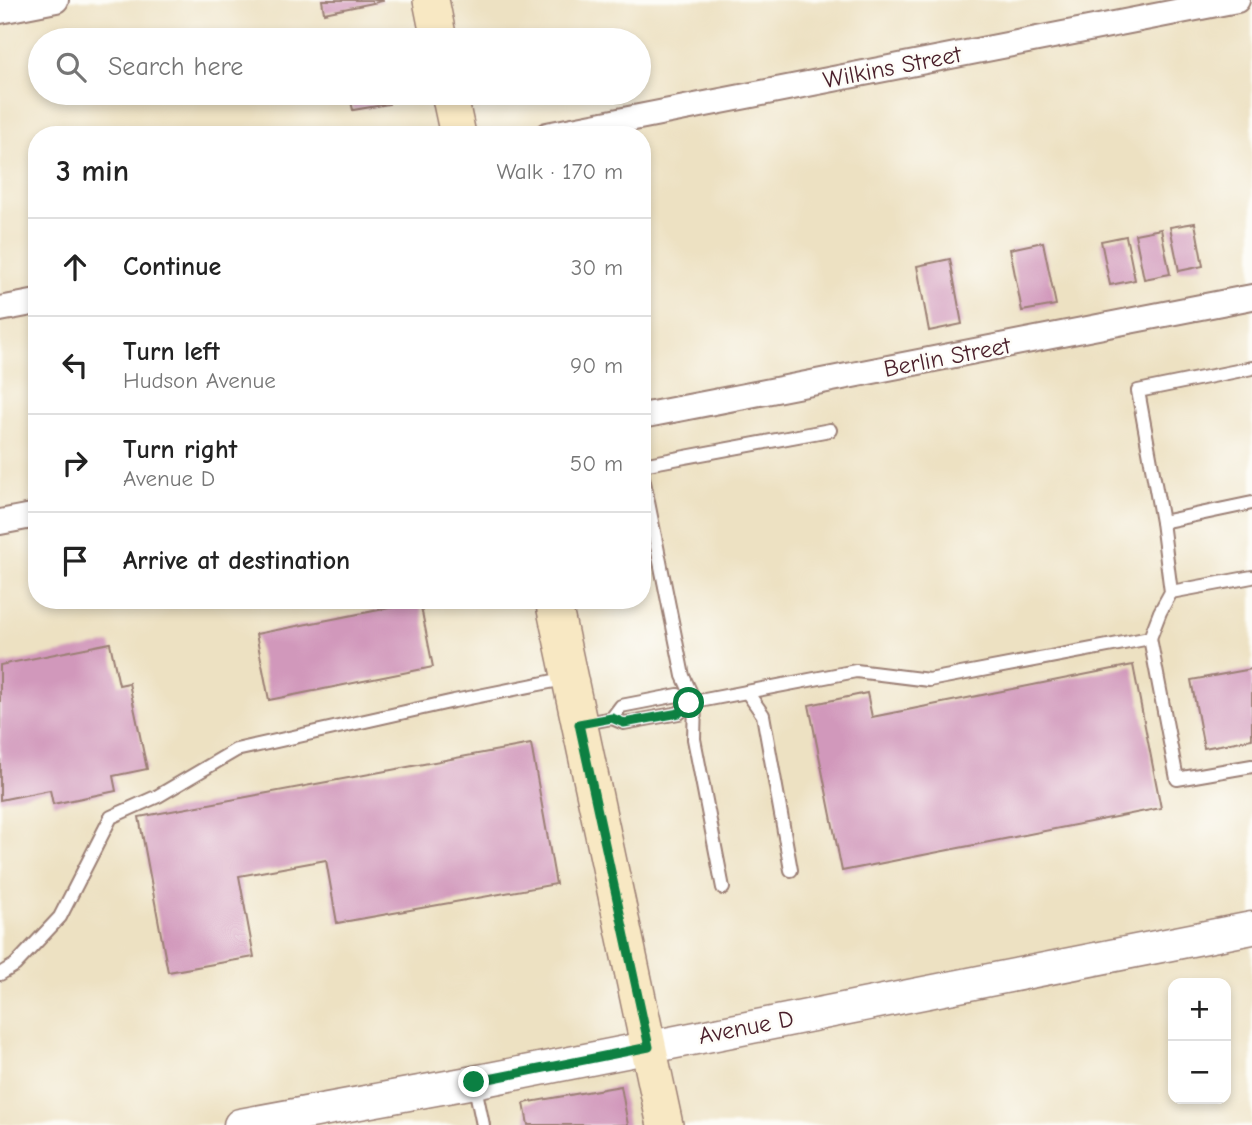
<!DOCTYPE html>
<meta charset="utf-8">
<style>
:root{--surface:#fff;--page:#f2f2f2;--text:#222;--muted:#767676;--line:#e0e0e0}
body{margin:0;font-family:"Comic Neue",sans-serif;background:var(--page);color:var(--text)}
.controls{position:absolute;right:21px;bottom:21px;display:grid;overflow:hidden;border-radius:14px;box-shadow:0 4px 10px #0003}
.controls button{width:63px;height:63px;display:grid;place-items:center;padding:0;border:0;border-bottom:2px solid var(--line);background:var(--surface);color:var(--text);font:35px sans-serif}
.stop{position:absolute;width:21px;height:21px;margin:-16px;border:5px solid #0b8043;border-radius:50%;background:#fff}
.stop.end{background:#0b8043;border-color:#fff;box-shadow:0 2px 7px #0008}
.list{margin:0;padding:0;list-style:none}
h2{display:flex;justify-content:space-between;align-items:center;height:91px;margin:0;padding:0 28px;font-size:30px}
h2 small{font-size:23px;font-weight:400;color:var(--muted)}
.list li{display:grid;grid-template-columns:46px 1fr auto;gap:21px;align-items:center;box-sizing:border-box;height:98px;padding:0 28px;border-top:2px solid var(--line)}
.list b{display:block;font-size:26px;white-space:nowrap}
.list p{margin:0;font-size:23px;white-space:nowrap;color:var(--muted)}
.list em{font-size:23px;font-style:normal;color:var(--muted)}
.icon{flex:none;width:38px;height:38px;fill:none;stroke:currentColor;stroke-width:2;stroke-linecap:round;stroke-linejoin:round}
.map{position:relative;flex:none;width:1252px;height:1125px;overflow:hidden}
.search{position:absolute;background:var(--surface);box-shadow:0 4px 10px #0003;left:28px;top:28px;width:623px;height:77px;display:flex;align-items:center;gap:18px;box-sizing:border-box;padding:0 24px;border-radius:38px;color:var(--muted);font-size:26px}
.panel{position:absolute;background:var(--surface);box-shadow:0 4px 10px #0003;left:28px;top:126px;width:623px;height:483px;border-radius:28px}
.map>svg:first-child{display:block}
.building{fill:#d198bb}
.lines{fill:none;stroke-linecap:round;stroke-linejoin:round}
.service-casing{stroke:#9c8076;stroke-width:16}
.minor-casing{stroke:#9c8076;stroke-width:28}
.tertiary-casing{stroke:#9c8076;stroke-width:35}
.secondary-casing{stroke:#9c8076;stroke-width:38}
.service{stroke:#fff;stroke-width:12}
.minor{stroke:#fff;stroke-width:24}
.tertiary{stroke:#fff;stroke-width:32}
.secondary{stroke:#f8e8c3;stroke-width:35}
.route{stroke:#0b8043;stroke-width:9}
.labels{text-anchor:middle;stroke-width:5;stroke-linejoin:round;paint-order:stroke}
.street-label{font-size:24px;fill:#4a1f2b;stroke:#fdfcf7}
</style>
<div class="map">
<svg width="1252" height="1125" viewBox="0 0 1252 1125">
<rect width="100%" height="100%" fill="#fdfcf7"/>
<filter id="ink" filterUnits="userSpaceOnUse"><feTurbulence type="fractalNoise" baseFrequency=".0143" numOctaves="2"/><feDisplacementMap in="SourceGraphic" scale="14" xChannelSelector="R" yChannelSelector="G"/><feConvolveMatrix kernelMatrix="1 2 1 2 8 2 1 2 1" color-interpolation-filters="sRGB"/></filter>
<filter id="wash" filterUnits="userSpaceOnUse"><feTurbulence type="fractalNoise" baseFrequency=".00686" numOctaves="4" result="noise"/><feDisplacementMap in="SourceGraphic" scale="28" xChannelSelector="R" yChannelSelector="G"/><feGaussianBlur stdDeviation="1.57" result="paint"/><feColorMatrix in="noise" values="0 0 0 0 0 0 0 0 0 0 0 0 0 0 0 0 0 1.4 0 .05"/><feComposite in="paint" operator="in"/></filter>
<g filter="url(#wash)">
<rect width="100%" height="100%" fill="#ede1c2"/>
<g id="blocks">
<g class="building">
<polygon points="322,0 383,0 383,1 324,13"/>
<polygon points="349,93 394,93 394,96 388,98 389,104 353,110"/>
<polygon points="1195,223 1203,266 1179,271 1170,227"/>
<polygon points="1161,229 1170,274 1144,279 1135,234"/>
<polygon points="1126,236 1135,280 1110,285 1101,241"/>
<polygon points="1043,242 1056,305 1022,311 1010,249"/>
<polygon points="950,259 962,324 929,331 917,266"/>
<polygon points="420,602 433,667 269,700 256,634"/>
<polygon points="110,643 119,685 129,683 147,769 113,776 116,791 53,804 50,790 0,800 0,665"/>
<polygon points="1133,665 1161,808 842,871 809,705 867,693 872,717"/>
<polygon points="1252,669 1252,739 1204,748 1191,680"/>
<polygon points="531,744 556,884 337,923 326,860 239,876 254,957 168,972 139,817"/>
<polygon points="621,1086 628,1125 528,1125 524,1103"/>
</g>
</g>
</g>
<g filter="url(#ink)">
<use href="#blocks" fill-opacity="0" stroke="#9c8076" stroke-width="2"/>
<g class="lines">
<defs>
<g id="service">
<polyline points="642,465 830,430"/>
<polyline points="642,472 683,676 695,702 694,739 723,888"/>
<polyline points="1162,522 1138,391 1252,368"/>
<polyline points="1171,592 1252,577"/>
<polyline points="1150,638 1177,779 1252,766"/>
<polyline points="747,692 763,715 791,870"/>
<polyline points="689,703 856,671 929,680 1150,638 1160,612 1171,592 1162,522 1252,503"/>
<polyline points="580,724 612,718 624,723 679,713 689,703 678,695 621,706 612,718"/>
<polyline points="0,974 15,965 60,917 111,817 158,796 236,750 454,701 569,678"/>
<polyline points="474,1082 483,1125"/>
</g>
<g id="minor">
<polyline points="0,11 56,0"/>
<polyline points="547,135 1237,0"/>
<polyline points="0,309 37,302"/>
<polyline points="642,416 1252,297"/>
<polyline points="0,522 37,515"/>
</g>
<polyline id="tertiary" points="240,1125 474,1082 1252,928"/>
<g id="secondary">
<polyline points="431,0 439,40"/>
<polyline points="449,93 458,135"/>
<polyline points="553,600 665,1125"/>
</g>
</defs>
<use href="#service" class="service-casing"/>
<use href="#minor" class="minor-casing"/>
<use href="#tertiary" class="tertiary-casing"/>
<use href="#secondary" class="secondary-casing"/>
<use href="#service" class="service"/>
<use href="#minor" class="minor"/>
<use href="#tertiary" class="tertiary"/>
<use href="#secondary" class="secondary"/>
</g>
</g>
<g class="lines" filter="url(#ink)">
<polyline class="route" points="474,1082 649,1047 579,724 612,718 624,723 679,713 689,703"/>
</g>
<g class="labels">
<g class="street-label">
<text transform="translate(892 67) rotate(-11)" y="8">Wilkins Street</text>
<text transform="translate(947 357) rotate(-11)" y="8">Berlin Street</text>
<text transform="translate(746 1027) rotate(-11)" y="8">Avenue D</text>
</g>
</g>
</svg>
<div class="controls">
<button>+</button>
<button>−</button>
</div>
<div class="stop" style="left:689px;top:703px"></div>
<div class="stop end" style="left:474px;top:1082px"></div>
<div class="search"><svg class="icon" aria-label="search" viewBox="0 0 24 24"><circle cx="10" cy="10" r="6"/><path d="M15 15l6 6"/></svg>Search here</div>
<section class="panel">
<h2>3 min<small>Walk · 170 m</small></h2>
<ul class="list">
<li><svg class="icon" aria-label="ahead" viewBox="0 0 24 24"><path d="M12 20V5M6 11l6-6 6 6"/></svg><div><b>Continue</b></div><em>30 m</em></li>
<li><svg class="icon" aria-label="left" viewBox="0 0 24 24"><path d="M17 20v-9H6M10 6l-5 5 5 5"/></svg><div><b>Turn left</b><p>Hudson Avenue</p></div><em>90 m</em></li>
<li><svg class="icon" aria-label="right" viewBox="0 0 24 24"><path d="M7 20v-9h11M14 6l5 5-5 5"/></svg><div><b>Turn right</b><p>Avenue D</p></div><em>50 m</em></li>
<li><svg class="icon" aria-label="arrive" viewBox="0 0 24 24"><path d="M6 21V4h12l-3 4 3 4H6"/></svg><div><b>Arrive at destination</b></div></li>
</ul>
</section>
</div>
